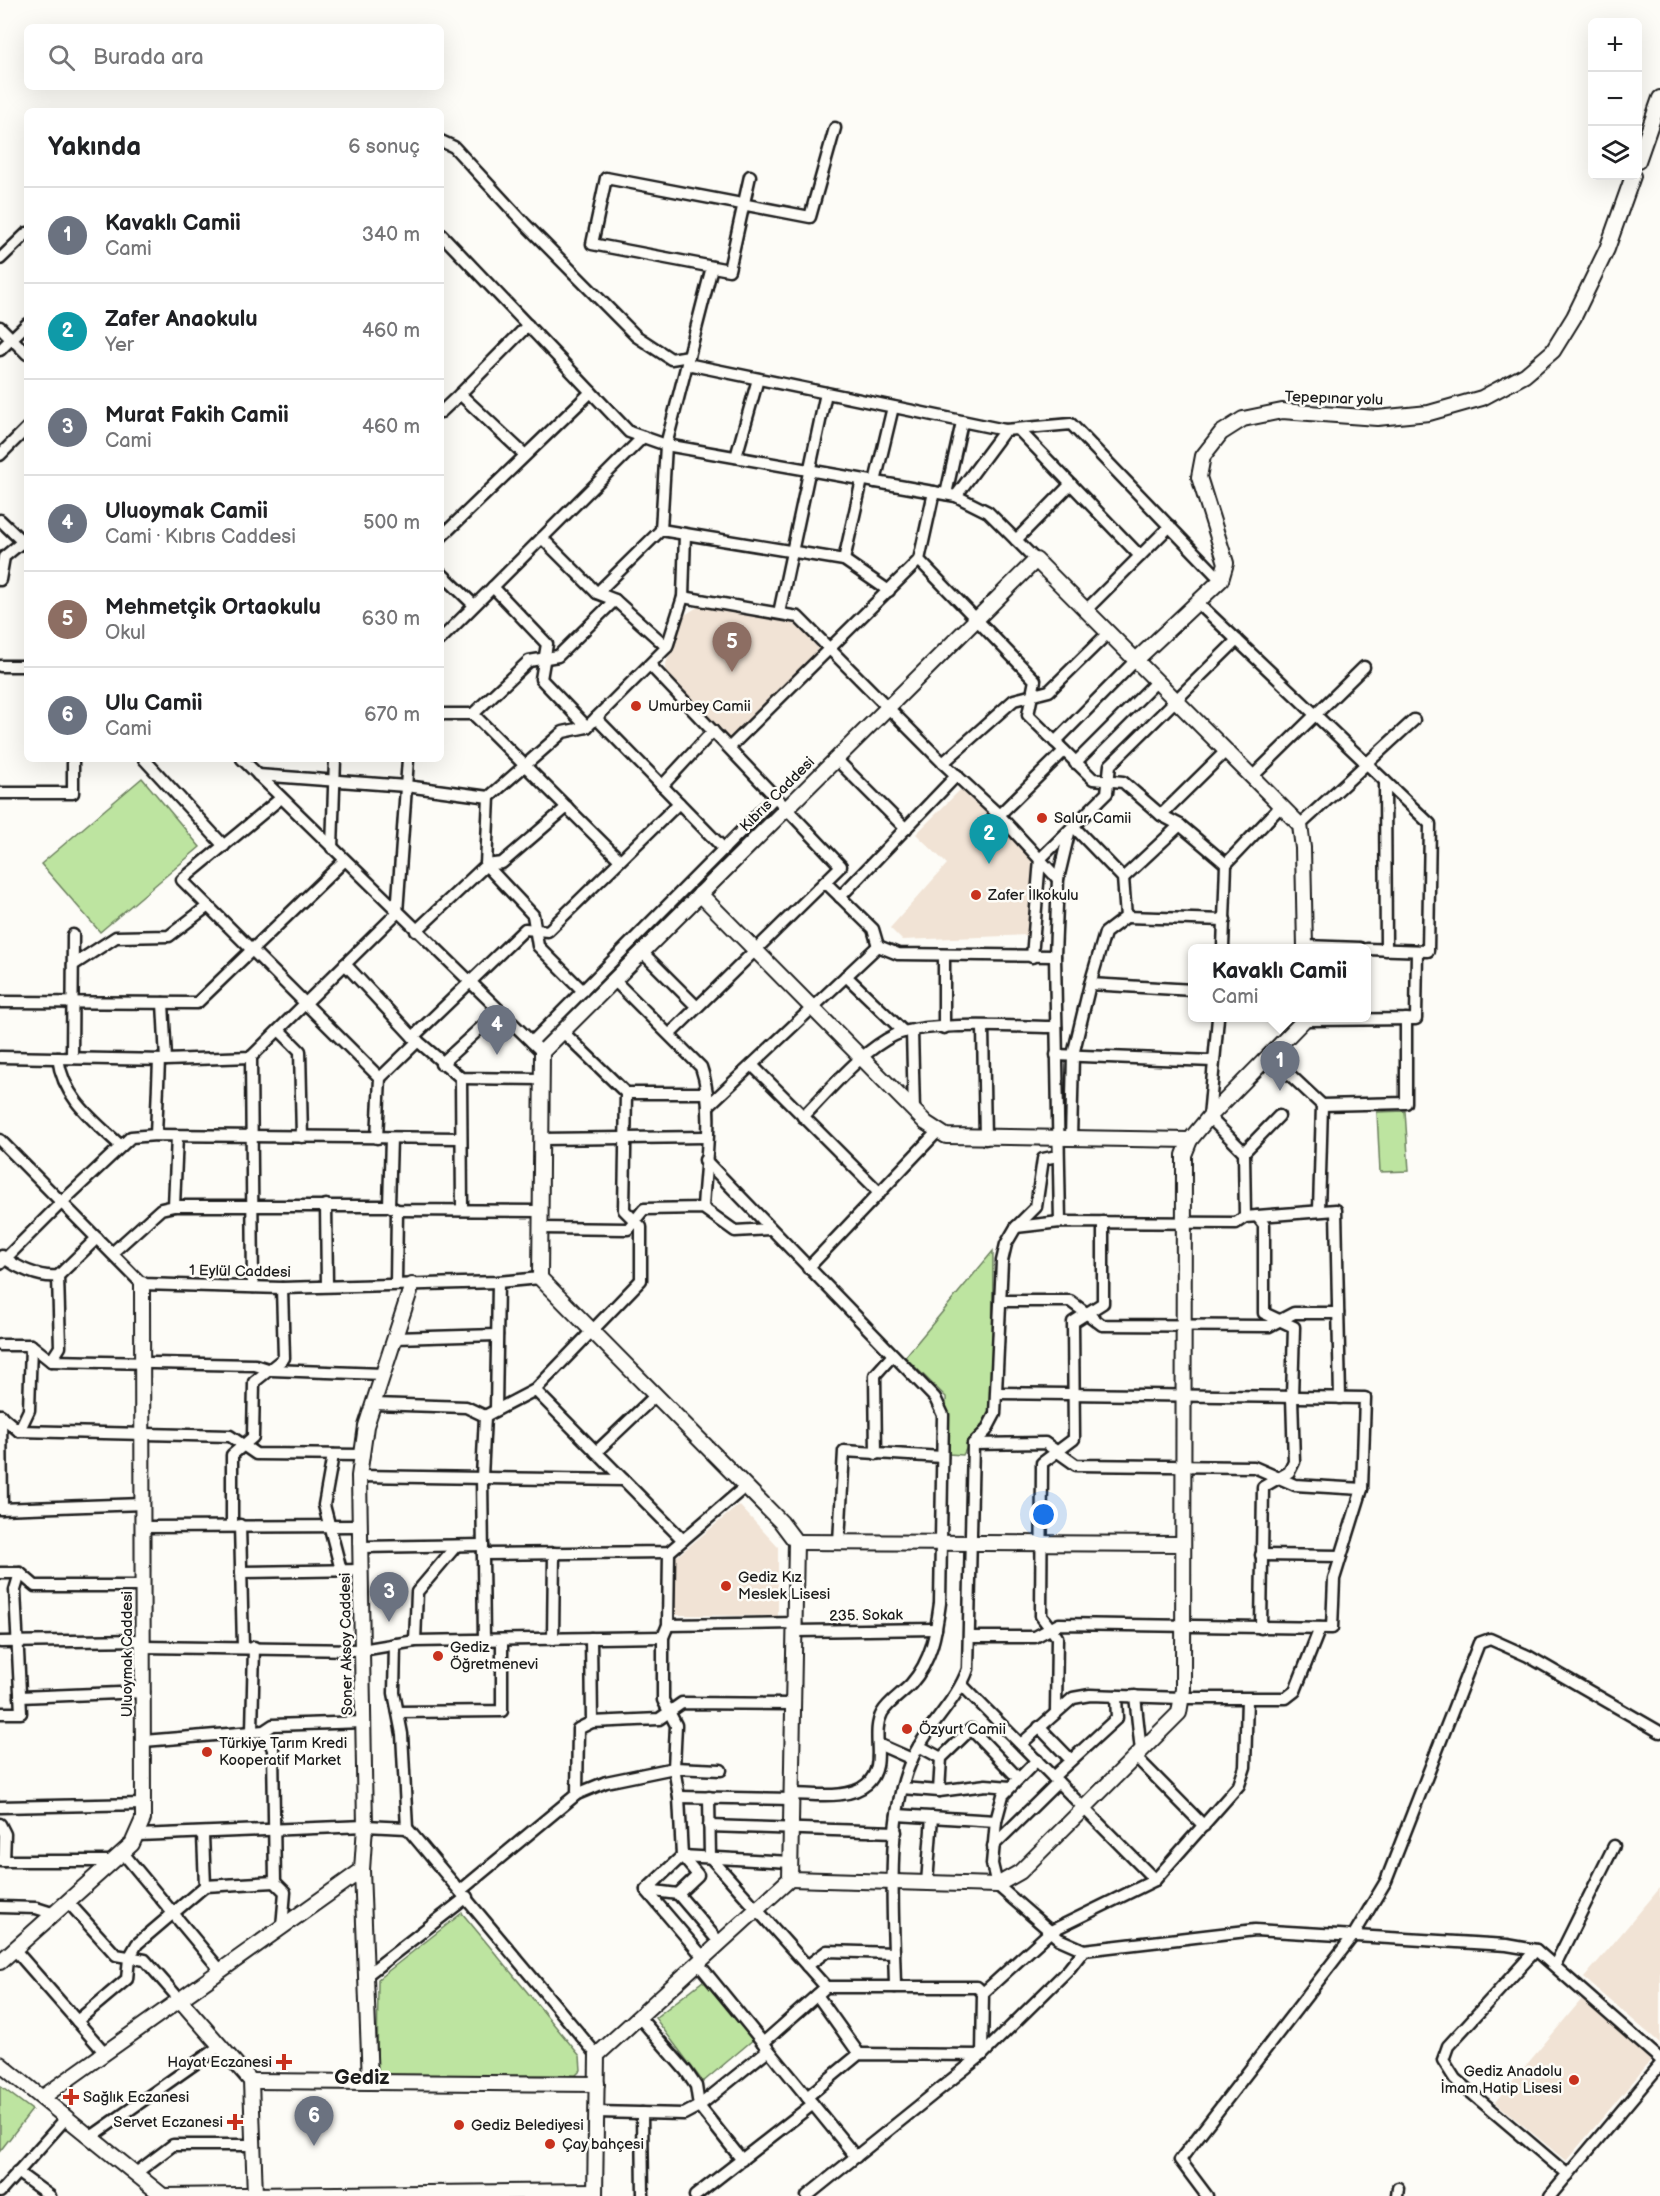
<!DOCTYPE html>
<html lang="tr">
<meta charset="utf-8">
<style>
:root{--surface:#fff;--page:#f2f2f2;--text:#202124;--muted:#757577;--line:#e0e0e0;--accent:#0f766e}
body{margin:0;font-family:"Balsamiq Sans",sans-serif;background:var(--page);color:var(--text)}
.controls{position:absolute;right:18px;top:18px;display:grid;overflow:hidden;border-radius:9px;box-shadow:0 6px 24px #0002}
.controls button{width:54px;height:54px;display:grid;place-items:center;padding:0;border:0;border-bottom:2px solid var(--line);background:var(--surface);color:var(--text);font:30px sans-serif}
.you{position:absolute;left:1044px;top:1515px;width:21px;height:21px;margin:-15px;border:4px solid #fff;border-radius:50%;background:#1a73e8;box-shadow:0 0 0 9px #1a73e833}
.badge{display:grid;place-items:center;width:39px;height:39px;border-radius:50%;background:var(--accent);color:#fff;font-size:20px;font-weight:700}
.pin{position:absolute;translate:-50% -50px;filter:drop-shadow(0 2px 3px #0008)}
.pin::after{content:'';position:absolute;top:32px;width:21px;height:18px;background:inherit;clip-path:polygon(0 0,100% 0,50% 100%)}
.popup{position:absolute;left:1188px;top:944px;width:183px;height:78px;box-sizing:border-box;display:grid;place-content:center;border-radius:9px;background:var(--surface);filter:drop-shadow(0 2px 4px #0005);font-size:20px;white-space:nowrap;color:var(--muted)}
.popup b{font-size:22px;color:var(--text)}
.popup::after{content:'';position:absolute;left:50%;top:100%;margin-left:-12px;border:12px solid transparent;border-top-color:var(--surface)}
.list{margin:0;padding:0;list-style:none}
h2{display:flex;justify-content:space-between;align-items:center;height:78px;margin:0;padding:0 24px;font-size:26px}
h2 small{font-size:20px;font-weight:400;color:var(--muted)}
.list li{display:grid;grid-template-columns:39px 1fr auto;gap:18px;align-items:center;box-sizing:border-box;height:96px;padding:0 24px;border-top:2px solid var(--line)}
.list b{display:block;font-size:22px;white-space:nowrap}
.list p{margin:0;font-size:20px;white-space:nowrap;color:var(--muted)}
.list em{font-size:20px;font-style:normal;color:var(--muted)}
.icon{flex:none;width:33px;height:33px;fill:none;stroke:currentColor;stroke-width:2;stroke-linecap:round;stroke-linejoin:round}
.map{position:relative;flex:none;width:1660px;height:2196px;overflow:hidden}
.search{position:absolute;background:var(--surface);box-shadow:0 6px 24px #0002;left:24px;top:24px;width:420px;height:66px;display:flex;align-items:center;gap:15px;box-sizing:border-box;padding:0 21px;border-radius:9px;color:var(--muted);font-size:22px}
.panel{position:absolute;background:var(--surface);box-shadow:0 6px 24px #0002;left:24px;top:108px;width:420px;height:654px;border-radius:9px}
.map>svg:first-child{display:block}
.built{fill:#f1e3d5}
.green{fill:#bde4a0;stroke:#6c805e;stroke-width:1.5}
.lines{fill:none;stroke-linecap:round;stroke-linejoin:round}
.street-casing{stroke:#1c1c1c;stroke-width:15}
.secondary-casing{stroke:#1c1c1c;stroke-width:18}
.street{stroke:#fdfcf7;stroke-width:10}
.secondary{stroke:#fdfcf7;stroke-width:14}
.poi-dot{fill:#c8321e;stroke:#fdfcf7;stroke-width:2}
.labels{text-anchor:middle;stroke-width:5;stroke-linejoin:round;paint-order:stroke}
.street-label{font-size:15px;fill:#1c1c1c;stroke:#fdfcf7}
.poi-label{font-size:15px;fill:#1c1c1c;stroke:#fdfcf7;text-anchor:start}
.district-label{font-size:21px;font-weight:bold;fill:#1c1c1c;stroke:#fdfcf7}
</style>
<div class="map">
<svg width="1660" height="2196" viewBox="0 0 1660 2196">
<rect width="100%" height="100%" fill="#fdfcf7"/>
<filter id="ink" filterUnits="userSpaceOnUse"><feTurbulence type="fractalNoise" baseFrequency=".0167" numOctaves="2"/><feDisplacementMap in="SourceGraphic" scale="12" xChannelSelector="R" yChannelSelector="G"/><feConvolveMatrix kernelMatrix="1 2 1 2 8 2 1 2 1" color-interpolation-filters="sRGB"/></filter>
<g filter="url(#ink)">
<g class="built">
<polygon points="702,604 797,620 823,646 734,738 727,740 667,677 665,666 685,615"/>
<polygon points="963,787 1036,861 1029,935 902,940 890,928 947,864 916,834"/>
<polygon points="739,1505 778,1547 778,1616 675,1615 675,1558"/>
<polygon points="1660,1888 1660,2043 1584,1978"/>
<polygon points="1582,1999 1653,2058 1566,2161 1495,2102"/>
</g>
<g class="green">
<polygon points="142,778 200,847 100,932 41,864"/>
<polygon points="1405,1111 1409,1171 1380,1172 1377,1112"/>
<polygon points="993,1251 992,1415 971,1439 963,1455 948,1454 946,1397 905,1357"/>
<polygon points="462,1913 580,2056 581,2070 576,2075 377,2076 378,1979"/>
<polygon points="703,1981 754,2039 703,2082 655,2018"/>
<polygon points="0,2086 32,2110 0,2151"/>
</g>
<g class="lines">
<defs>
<g id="street">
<polyline points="441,141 454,147 525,224 636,336 671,359 689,356"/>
<polyline points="750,176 729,270 592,244 606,178 810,217 835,128"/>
<polyline points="441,234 629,432 666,445 956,496 988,512 1036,560"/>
<polyline points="0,259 27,233"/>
<polyline points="0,327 27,354"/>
<polyline points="0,350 27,324"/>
<polyline points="687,364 1005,430"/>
<polyline points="441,412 460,394"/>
<polyline points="1018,429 1140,556"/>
<polyline points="524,454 460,394 528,325"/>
<polyline points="0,455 27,428"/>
<polyline points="736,457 758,379"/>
<polyline points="875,482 893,407"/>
<polyline points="934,492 919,560 1035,680 1028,715 1093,779 1123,782 1161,815 1180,825 1226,864"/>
<polyline points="946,494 962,422"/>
<polyline points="956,496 1005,430 1071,424 1221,580"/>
<polyline points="0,520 27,546"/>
<polyline points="661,530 844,560 889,591"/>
<polyline points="441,537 591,392"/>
<polyline points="542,538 597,593 615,600 667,647"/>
<polyline points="1016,540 1071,484"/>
<polyline points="844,560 862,480"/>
<polyline points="441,573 474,605"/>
<polyline points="0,580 4,557 27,538"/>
<polyline points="493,587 547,644 541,679 587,727"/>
<polyline points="597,593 661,530 666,445 712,267"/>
<polyline points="683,597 798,617 943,763 999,815 1058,879"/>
<polyline points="1197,602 1430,824 1428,951 1367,949"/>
<polyline points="1085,611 1170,526"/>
<polyline points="779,613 826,393"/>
<polyline points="441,639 643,437"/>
<polyline points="650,665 841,866 670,1034"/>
<polyline points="0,666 27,666"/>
<polyline points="441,714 473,714 620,860"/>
<polyline points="473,714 529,661 558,656 615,600"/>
<polyline points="596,718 724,849"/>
<polyline points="1055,742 1135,661"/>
<polyline points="730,747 919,560"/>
<polyline points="144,759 224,846"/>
<polyline points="242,759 542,1052"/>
<polyline points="836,759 906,829"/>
<polyline points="943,763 1014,700 1049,691 1108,633"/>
<polyline points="1075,763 1156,682"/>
<polyline points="258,775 406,786 489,797"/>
<polyline points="1252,777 1364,667"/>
<polyline points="1385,781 1386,950"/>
<polyline points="662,786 713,731"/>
<polyline points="0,793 73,793 73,759"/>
<polyline points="281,798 182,880 380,1078"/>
<polyline points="999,815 1064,751"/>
<polyline points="1161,815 1226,751"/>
<polyline points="1300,825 1414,720"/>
<polyline points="332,848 335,759"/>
<polyline points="1123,878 1180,825"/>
<polyline points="825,882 873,929 878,946"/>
<polyline points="840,897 957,775"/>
<polyline points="1126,917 1225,920"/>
<polyline points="416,931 486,865 502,863 567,807"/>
<polyline points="878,946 898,954 1055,956"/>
<polyline points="1305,946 1360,948"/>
<polyline points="1223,948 1226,864 1281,806"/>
<polyline points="642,952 697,1007"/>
<polyline points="944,956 944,1028"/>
<polyline points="1032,957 1040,859 1107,793 1110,765 1237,640"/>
<polyline points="345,964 413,1037 461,1078 542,1079"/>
<polyline points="73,965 116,937 169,936 208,906"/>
<polyline points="846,976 904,1032"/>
<path d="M614,980L701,1067C715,1106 705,1165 703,1208"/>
<polyline points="1090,984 1193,990"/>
<polyline points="583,991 538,946 533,915 486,865 489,797 563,732 587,727 667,647 683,597 685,534"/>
<polyline points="0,1002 197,1003 344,861"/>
<polyline points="163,1003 166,1060"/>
<polyline points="1218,1018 1209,1117 1244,1152 1245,1217"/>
<polyline points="1306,1020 1416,1019 1417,951"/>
<polyline points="983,1028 985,1139"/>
<polyline points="279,1030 300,1051 302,1137"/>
<polyline points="912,1031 914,1111"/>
<polyline points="413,1037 525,929 548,931 679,803"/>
<polyline points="532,1042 774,798"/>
<polyline points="1056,1055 1213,1061"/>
<polyline points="1270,1056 1322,1105 1406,1103 1406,1019"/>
<polyline points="0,1057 166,1060 251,1057 397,913 408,759"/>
<polyline points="251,1057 253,1287"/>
<path d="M58,1058C63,1098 93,1120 121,1146"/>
<polyline points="72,1058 73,935"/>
<polyline points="441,1064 499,1011"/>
<polyline points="752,1065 880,1193"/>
<polyline points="461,1078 462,1209"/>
<polyline points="626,1093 707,1093"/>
<polyline points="708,1106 878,946"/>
<path d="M803,1117C829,1091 862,1050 895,1035C924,1021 1020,1027 1056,1027"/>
<polyline points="156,1135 159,1060"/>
<polyline points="377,1138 380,1078 418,1041"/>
<polyline points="541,1139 706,1137"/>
<polyline points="1071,1139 1073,1055 1090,984 1105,933 1126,917 1123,878 1074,827"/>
<polyline points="0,1140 142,1284 282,1288 498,1282 540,1278"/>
<polyline points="1244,1152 1279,1116"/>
<path d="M705,1160L935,1398L943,1415L940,1603C936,1633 932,1660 911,1684C903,1693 888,1702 882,1713C870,1735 888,1765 867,1784C849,1800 814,1794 791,1794"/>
<polyline points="326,1205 327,1285"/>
<polyline points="174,1206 389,1206 397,1210 541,1211"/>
<polyline points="389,1206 391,1138"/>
<polyline points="1319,1210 1322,1105"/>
<polyline points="1257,1216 1264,1225 1264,1313 1294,1327 1292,1397 1294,1462 1289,1472 1263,1487 1261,1628"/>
<polyline points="1060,1222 1055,956 1058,879 1069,833"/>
<polyline points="1016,1227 1060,1222 1236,1223 1245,1217 1336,1210 1340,1398"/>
<polyline points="540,1228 628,1229 644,1209 703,1208 735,1231 770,1229"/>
<polyline points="112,1253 161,1209 174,1206 177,1136"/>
<path d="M2,1256C17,1268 39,1278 58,1276L97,1238"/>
<polyline points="0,1264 62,1202 131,1137 156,1135 461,1138"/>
<polyline points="808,1268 938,1131"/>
<polyline points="396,1284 397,1210"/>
<polyline points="1001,1301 1070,1301 1102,1325 1269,1326 1294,1313 1338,1313"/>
<polyline points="395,1338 497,1335"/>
<polyline points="0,1345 31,1345 51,1361 255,1365 271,1370 383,1374"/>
<polyline points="51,1361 60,1347 58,1276"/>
<polyline points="535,1390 683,1540"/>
<polyline points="374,1404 466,1407 485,1416"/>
<polyline points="496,1410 498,1282"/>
<polyline points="0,1415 19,1431 230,1436 256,1454 363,1455"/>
<polyline points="1,1415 2,1509"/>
<polyline points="485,1416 535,1390 641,1280 641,1227 624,1210 626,1093 562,1031"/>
<polyline points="19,1431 29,1410 31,1345"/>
<polyline points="973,1444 1045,1443 1076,1465 1254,1467 1295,1485 1362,1489"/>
<polyline points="596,1452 656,1395"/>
<polyline points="876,1454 875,1375 893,1355"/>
<polyline points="333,1455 324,1505 341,1570"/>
<polyline points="359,1476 624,1480"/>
<polyline points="0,1509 143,1504"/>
<polyline points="232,1525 232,1455 253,1437 254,1382 284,1358 282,1288"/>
<polyline points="240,1525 243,1647"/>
<polyline points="143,1527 360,1526"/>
<polyline points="839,1542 844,1451 942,1457"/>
<polyline points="361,1547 483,1545"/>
<polyline points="669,1552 668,1625 663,1637 663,1700 676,1725 674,1768 679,1797 682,1856 646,1890 704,1958"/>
<polyline points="483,1554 669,1552 746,1486"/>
<polyline points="1261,1555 1341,1556"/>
<polyline points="241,1572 361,1570"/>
<polyline points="0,1573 20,1573 35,1586 143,1586"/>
<polyline points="668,1625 796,1623"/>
<polyline points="796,1631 936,1629"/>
<polyline points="970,1637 1035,1637 1059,1624 1332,1628 1334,1579 1362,1489 1365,1398 998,1393"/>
<polyline points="591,1638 592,1722"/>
<polyline points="484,1639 482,1477 485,1416"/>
<polyline points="553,1639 554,1553"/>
<polyline points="415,1641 417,1592 456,1546"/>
<polyline points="0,1642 143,1640"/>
<polyline points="395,1644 394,1693 402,1734 407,1828"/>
<polyline points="143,1647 362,1650 415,1641 663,1637"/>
<polyline points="962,1685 1155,1880"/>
<polyline points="1135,1696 1141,1751"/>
<polyline points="20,1697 144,1692"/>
<polyline points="1056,1711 1057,1637 1041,1616 1042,1463 1074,1439 1073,1322 1103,1303 1103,1222"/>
<polyline points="398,1712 502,1711 502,1640"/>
<polyline points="0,1713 21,1713 15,1590 20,1573"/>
<polyline points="1039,1727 1071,1760"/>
<polyline points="252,1731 254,1647"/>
<polyline points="264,1731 273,1749 275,1882 285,1892 282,1927"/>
<polyline points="144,1741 264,1731 273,1725 364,1722"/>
<polyline points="878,1744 912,1759"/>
<polyline points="1021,1744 1073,1698 1090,1695 1182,1698 1286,1698 1295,1691 1320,1628"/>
<polyline points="919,1746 941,1758"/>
<polyline points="1135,1756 1204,1826"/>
<polyline points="1037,1760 1003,1795 996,1821 992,1864 997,1885 1059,1939 1084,1950 1255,1930 1507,1945 1536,1950 1660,2059"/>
<polyline points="1053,1777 1117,1718 1116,1696"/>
<polyline points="902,1788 939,1791 986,1785 1010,1787"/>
<polyline points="939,1791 941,1758 971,1729 1018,1778"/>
<polyline points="577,1794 578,1729 592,1722 659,1719 682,1703 794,1704"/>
<polyline points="679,1797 791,1799"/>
<polyline points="709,1797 710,1857 826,1987"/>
<polyline points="0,1807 144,1804"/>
<polyline points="897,1815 996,1821"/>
<polyline points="0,1824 5,1834 4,1861"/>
<polyline points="709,1826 896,1832"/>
<polyline points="138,1835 365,1826 407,1828 597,2055"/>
<polyline points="993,1846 1058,1782"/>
<polyline points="123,1853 221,1971"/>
<polyline points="682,1856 790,1862"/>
<polyline points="0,1861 113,1861"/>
<polyline points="927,1883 932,1817"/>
<polyline points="205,1886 275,1882"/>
<polyline points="646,1890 678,1894 720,1943"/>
<polyline points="460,1891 577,1794 606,1782 674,1768 721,1770"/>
<polyline points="678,1894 698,1875 682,1856"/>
<polyline points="68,1902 116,1955 145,1960 180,2000"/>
<polyline points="0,1907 36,1908 55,1914"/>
<polyline points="15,1950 105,2053"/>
<polyline points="1536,1950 1448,2046 1443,2060 1455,2079 1568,2175"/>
<polyline points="698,1963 856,2157"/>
<polyline points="1555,1965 1614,1846"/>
<polyline points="807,1966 827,1951 894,1953"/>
<polyline points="368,1974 467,1897"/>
<path d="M895,1987C894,1919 884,1820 912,1759C927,1726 956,1703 968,1669L973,1444L986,1431L995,1414L1002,1261L1006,1244L1016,1227L1036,1207L1043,1159L1057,1156"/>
<polyline points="817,1995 859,2054"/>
<polyline points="639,2017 686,2071 696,2086 699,2106 742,2160"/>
<polyline points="77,2021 127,1979 129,1958 137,1944 205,1886 203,1835"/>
<polyline points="763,2043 826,1987 977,1987 983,1993"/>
<polyline points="982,2055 983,1993 1051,1931 1155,1880 1239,1785 1245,1767 1247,1699"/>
<polyline points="807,2097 859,2054 982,2055"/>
<polyline points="596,2112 684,2114 699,2106 768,2050"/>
<polyline points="642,2113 643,2196"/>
<polyline points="91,2137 220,2046"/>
<polyline points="17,2172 50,2196"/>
<polyline points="136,2173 173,2145 253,2145"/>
<polyline points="0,2192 67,2117"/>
<polyline points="695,2196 813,2104"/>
<polyline points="807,2196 982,2055 1069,1969 1084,1950"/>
<polyline points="1207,2196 1180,2160 1353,1936 1386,1881 1479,1643 1490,1639 1528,1656 1660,1732"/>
<polyline points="1397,2196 1398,2188"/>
<polyline points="1550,2196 1660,2065"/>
</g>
<g id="secondary">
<polyline points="1638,161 1660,98"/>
<polyline points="1135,661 1221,580 1226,563 1199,477 1203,456 1221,433 1243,419 1282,411 1377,418 1429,413 1482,398 1525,375 1553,351 1574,317 1607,249 1633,176"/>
<polyline points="700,894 926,1123 946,1136 1190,1140"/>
<polyline points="796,1542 1182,1544"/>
<polyline points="790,1879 997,1885 1020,1872 1179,1713 1183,1689 1184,1155 1190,1140 1209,1117 1306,1018"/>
<polyline points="0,1962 132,1844 143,1819 142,1284"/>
<polyline points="180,2000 251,2081 255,2195"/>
<polyline points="0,2064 163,2196"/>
<polyline points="251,2081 597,2084"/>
<polyline points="370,2082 362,1870 365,1826 359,1476 366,1426 412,1285"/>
<polyline points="43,2097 362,1870"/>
<polyline points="163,2196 595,2191"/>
<polyline points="595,2196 597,2055 790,1879 796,1542 781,1522 540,1278 542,1052 1036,560 1300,825 1303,848 1305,948"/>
</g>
</defs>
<use href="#street" class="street-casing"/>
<use href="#secondary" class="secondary-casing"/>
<use href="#street" class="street"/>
<use href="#secondary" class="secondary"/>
</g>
</g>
<g class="poi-dot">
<circle cx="636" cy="706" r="6"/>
<circle cx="1042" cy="818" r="6"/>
<circle cx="976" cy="895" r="6"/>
<circle cx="726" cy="1586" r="6"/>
<circle cx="438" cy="1656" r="6"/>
<circle cx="907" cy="1729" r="6"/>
<circle cx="207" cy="1752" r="6"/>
<path d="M281 2053h6v6h6v6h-6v6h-6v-6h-6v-6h6z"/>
<circle cx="1574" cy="2080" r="6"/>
<path d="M68 2088h6v6h6v6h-6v6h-6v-6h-6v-6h6z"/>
<path d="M232 2113h6v6h6v6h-6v6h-6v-6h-6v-6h6z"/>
<circle cx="459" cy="2125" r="6"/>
<circle cx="550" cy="2144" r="6"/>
</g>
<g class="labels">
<g class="street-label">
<text transform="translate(1334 398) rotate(2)" y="5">Tepepınar yolu</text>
<text transform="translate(777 794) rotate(-45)" y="5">Kıbrıs Caddesi</text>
<text transform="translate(240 1271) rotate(1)" y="5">1 Eylül Caddesi</text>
<text transform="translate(866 1615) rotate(-1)" y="5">235. Sokak</text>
<text transform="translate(346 1644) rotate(-91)" y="5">Soner Aksoy Caddesi</text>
<text transform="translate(127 1654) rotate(-90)" y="5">Uluoymak Caddesi</text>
</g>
<g class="poi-label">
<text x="648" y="711">Umurbey Camii</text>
<text x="1054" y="823">Salur Camii</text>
<text x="988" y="900">Zafer İlkokulu</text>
<text x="738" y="1582">Gediz Kız<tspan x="738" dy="17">Meslek Lisesi</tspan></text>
<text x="450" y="1652">Gediz<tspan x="450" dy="17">Öğretmenevi</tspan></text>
<text x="919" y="1734">Özyurt Camii</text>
<text x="219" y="1748">Türkiye Tarım Kredi<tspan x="219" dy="17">Kooperatif Market</tspan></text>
<text x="272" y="2067" text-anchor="end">Hayat Eczanesi</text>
<text x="1562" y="2076" text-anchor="end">Gediz Anadolu<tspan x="1562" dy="17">İmam Hatip Lisesi</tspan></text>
<text x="83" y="2102">Sağlık Eczanesi</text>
<text x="223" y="2127" text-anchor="end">Servet Eczanesi</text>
<text x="471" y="2130">Gediz Belediyesi</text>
<text x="562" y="2149">Çay bahçesi</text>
</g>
<g class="district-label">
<text x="362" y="2084">Gediz</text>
</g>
</g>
</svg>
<div class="controls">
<button>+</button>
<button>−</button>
<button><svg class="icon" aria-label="layers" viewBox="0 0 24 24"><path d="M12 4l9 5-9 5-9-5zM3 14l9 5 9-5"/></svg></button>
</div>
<div class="you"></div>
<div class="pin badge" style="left:1280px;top:1091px;background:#6b7280">1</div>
<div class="popup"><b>Kavaklı Camii</b>Cami</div>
<div class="pin badge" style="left:989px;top:864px;background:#0f9aa8">2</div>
<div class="pin badge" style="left:389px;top:1622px;background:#6b7280">3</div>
<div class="pin badge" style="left:497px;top:1055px;background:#6b7280">4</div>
<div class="pin badge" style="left:732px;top:672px;background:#8d6e63">5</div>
<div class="pin badge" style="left:314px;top:2146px;background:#6b7280">6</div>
<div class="search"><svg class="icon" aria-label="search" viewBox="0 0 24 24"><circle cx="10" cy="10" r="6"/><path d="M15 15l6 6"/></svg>Burada ara</div>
<section class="panel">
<h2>Yakında<small>6 sonuç</small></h2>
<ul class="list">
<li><span class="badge" style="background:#6b7280">1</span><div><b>Kavaklı Camii</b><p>Cami</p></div><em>340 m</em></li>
<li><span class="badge" style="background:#0f9aa8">2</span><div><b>Zafer Anaokulu</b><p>Yer</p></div><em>460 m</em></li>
<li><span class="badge" style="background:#6b7280">3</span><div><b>Murat Fakih Camii</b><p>Cami</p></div><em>460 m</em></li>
<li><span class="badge" style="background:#6b7280">4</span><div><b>Uluoymak Camii</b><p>Cami · Kıbrıs Caddesi</p></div><em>500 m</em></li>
<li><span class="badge" style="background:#8d6e63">5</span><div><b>Mehmetçik Ortaokulu</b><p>Okul</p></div><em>630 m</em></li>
<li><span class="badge" style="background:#6b7280">6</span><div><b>Ulu Camii</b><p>Cami</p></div><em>670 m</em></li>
</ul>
</section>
</div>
